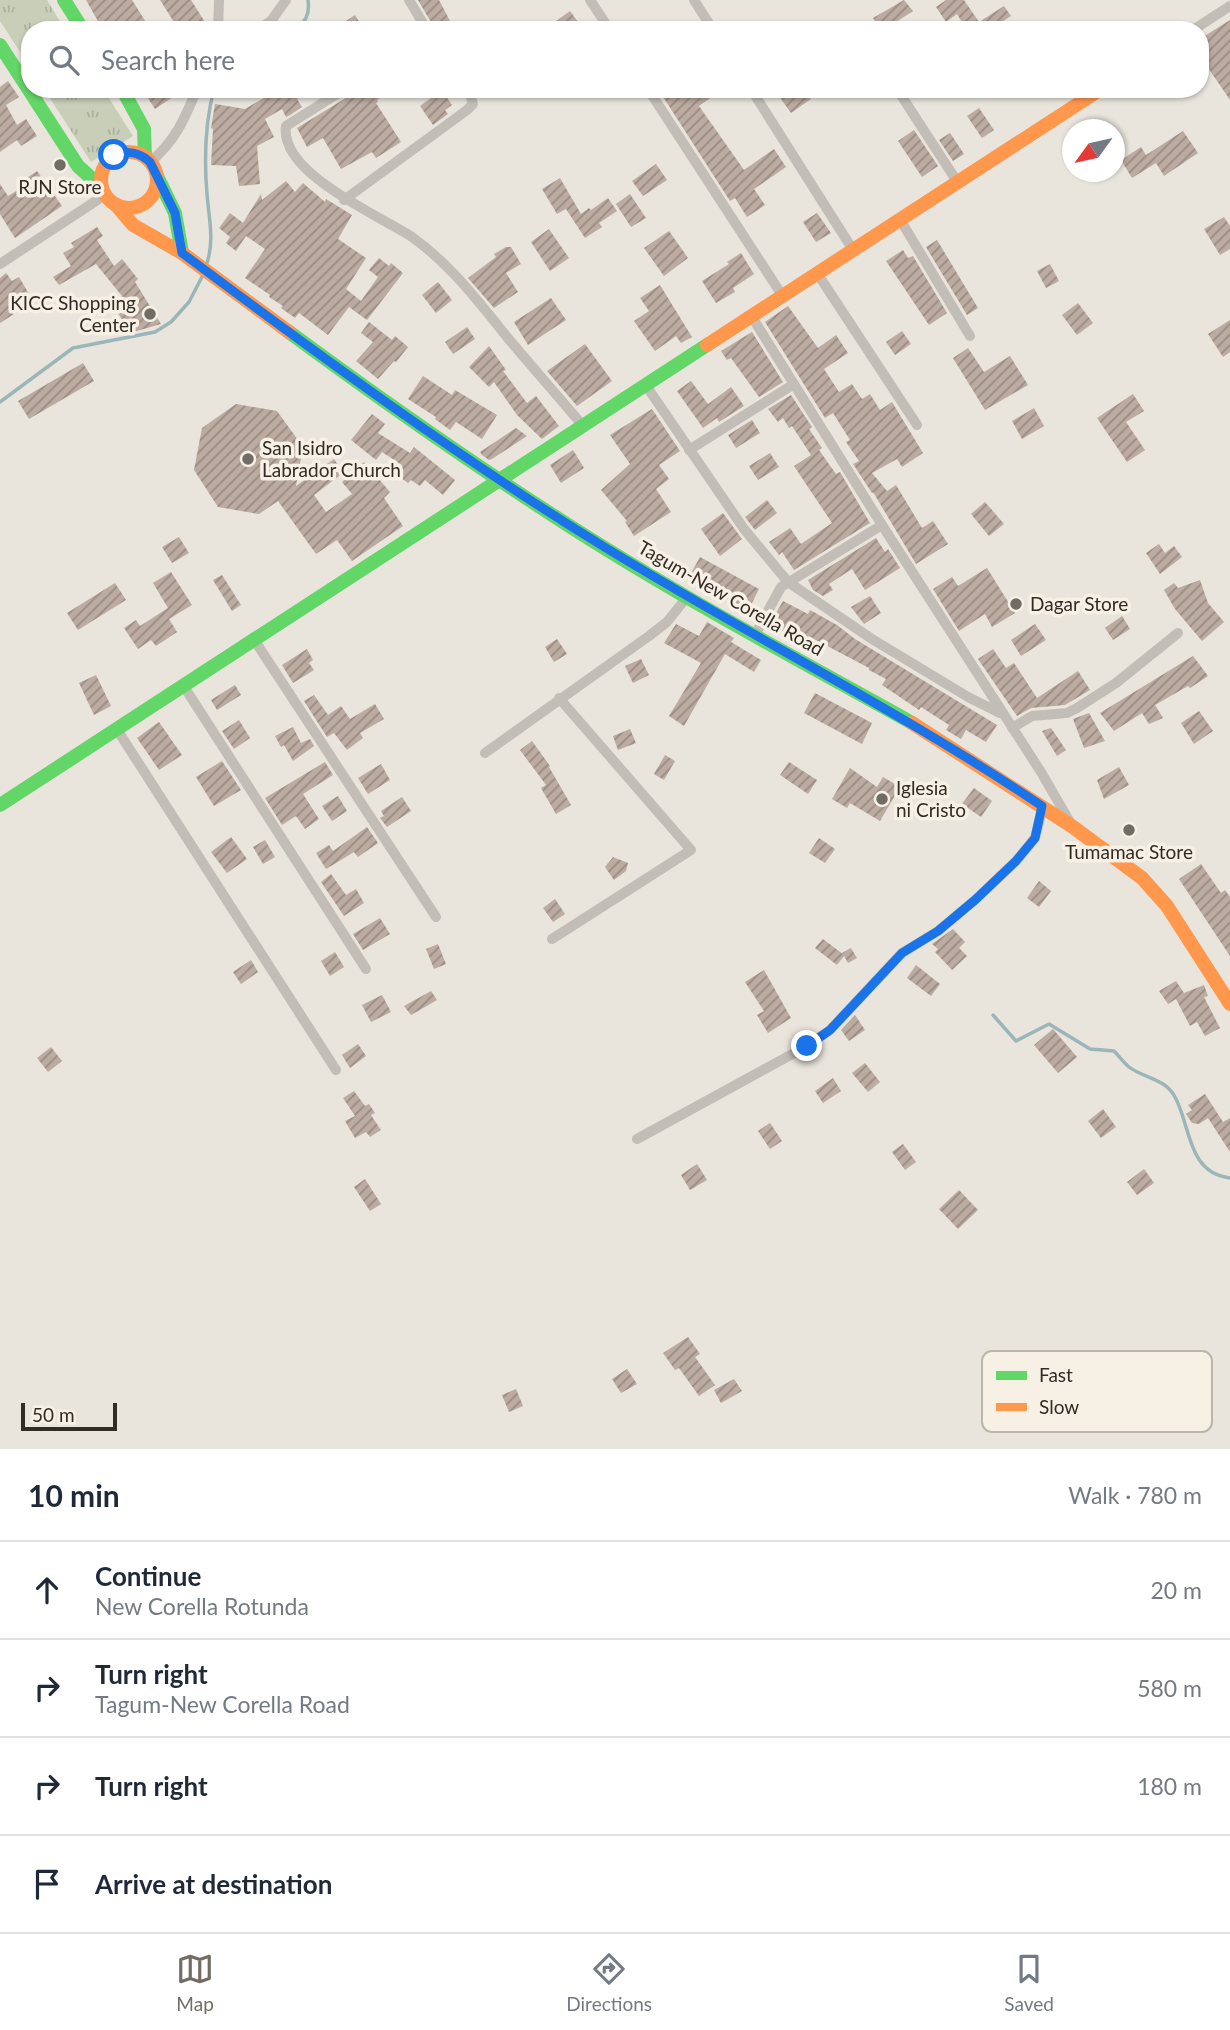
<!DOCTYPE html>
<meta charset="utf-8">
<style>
:root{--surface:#fff;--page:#f6f6f7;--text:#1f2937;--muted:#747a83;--line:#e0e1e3;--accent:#726c66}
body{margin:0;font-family:Lato,sans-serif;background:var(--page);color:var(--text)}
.compass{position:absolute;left:1062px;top:119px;width:63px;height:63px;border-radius:50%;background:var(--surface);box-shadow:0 2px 5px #0004;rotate:237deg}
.scale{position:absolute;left:21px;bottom:18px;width:96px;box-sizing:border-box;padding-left:7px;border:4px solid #322b26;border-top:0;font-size:19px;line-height:24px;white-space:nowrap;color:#322b26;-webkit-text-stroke:5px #f7f0e4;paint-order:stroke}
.stop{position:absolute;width:21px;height:21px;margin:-16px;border:5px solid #1a73e8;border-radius:50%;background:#fff}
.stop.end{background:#1a73e8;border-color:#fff;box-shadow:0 2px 7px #0008}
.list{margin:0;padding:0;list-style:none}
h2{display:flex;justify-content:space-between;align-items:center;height:91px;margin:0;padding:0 28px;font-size:30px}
h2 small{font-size:23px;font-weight:400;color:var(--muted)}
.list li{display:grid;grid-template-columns:46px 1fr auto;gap:21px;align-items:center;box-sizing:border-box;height:98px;padding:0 28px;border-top:2px solid var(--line)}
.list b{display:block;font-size:26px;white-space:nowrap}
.list p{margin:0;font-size:23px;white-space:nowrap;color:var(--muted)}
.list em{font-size:23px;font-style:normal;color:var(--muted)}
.icon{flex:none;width:38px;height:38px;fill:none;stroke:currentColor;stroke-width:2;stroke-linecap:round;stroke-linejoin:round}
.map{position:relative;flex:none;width:1230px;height:1449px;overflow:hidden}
.search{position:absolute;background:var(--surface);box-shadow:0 2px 5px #0004;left:21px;right:21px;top:21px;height:77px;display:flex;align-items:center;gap:18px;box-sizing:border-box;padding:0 24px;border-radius:28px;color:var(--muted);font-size:26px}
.sheet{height:483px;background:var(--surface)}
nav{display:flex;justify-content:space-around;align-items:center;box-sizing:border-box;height:98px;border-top:2px solid var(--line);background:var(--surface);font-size:19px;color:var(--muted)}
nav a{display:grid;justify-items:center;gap:4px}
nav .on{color:var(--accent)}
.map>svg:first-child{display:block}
.grass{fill:url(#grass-tufts)}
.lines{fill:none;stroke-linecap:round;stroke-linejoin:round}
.stream{stroke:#9bb6b9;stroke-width:3.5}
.building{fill:url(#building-hatch)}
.street{stroke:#c2bdb7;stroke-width:10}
.fast{stroke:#63d668;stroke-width:14}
.slow{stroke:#ff974d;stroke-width:14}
.route{stroke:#1a73e8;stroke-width:9}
.poi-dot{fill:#726c66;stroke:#f7f0e4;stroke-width:2.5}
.labels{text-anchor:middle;stroke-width:7;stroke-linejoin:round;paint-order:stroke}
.poi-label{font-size:19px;fill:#322b26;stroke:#f7f0e4;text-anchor:start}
.street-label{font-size:19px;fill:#322b26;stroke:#f7f0e4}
.key{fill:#f7f0e4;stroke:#bcb5ab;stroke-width:2}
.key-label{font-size:19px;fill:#322b26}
</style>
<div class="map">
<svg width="1230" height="1449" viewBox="0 0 1230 1449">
<defs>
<pattern id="grass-tufts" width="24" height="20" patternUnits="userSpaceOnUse" patternTransform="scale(1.75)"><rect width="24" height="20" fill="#c8ceb8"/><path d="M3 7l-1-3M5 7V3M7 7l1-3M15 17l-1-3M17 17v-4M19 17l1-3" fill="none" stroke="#acb19e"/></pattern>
<pattern id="building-hatch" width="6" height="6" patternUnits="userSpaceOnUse" patternTransform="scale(1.75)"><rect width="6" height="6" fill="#bbaba0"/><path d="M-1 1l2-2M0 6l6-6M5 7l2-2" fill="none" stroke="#998b82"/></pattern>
</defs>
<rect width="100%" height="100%" fill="#e9e5dd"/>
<g class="grass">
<polygon points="0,0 47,0 65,30 30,30 30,67 0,21"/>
<polygon points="44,89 103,89 133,136 91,162"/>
</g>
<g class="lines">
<g class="stream">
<path d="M293,30C306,22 310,15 308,0"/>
<path d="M206,266C215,241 209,220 207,194C204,159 205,123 214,89"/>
<polyline points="0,402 73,348 155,332 171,322 189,302 204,273"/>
<path d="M993,1015L1016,1041L1049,1024L1090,1049L1114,1051C1119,1056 1124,1063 1129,1067C1143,1078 1165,1078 1175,1097C1191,1126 1187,1173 1230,1178"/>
</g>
</g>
<g class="building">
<polygon points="86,0 132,0 151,30 103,30"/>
<polygon points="160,0 191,0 210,30 179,30"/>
<polygon points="418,0 439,0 450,21 435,29"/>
<polygon points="904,0 913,11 896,22 901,30 881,30 873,18"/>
<polygon points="946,0 964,0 979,22 1004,6 1011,16 989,30 967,30 957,14 946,22 936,7"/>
<polygon points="570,11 584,30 544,30"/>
<polygon points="355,15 364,30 330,30 343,23"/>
<polygon points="1230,20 1230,100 1200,56 1200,39"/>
<polygon points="8,81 19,97 6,105 17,125 26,119 37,136 21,146 17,140 0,152 0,87"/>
<polygon points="142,89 185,89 155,109"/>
<polygon points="279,89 312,89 297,99 302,107 290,115 286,117 282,109 265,119 274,137 257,146 260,184 239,186 236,166 211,165 213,129 211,128 215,104 245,109"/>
<polygon points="353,89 392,89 377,100 378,102 376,103 401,142 376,158 372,152 341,169 323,138 307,147 297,128 349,96"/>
<polygon points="658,89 723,89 699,106 744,170 774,149 786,167 754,189 765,205 747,217 735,198 730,201"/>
<polygon points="774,89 805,89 811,99 791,113"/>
<polygon points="444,93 452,105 445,110 448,114 433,125 420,106 435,95 437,98"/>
<polygon points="979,108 994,130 982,138 967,116"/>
<polygon points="914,130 938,166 922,177 898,141"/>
<polygon points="1183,131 1198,153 1164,176 1156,163 1132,178 1121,160 1141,147 1146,155"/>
<polygon points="950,133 964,154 953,161 939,140"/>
<polygon points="656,164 667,180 643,196 632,181"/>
<polygon points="37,171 62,206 15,238 0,214 0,184 8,196 31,182 28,177"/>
<polygon points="560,178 581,214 589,208 591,210 608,198 617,211 599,223 602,227 585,238 566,209 557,214 542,189"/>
<polygon points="286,181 295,192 303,183 325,202 326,199 352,215 338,239 366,258 346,289 361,301 378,277 369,270 379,258 389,266 391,263 403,273 367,320 349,307 328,335 299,313 295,318 281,308 283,306 269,297 270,295 245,278 265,249 246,236 236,251 226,243 230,237 219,228 230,213 243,223 261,194 262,200"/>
<polygon points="630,194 646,218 631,227 616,204"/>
<polygon points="817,213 831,233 816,242 803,222"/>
<polygon points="1224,217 1230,226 1230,249 1220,255 1204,229"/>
<polygon points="97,227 103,236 97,240 114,266 122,259 138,279 135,282 161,324 130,333 112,303 122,296 96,264 59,285 53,277 71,266 63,253 74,247 71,243"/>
<polygon points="549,229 569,258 550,271 531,242"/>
<polygon points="669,231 688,258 664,276 644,248"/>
<polygon points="937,240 978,308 967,315 926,247"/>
<polygon points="506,247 511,247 521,264 506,273 518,292 494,308 468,278 496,257 494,254"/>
<polygon points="903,250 908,258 913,256 947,313 929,325 886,261"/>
<polygon points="741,253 754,274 733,288 735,292 716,303 702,281 729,264 727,262"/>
<polygon points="1050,264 1059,281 1046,288 1037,271"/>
<polygon points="6,273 12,281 19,277 29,294 9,307 14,314 0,323 0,278"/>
<polygon points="438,282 452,300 436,313 422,295"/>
<polygon points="660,285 692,337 681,343 676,336 655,351 634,321 649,311 640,298"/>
<polygon points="551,298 566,320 528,345 514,322"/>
<polygon points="1078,303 1093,323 1077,335 1062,315"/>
<polygon points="788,306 818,348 836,335 848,353 824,369 839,392 852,384 862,399 870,394 880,410 892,402 923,453 902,467 897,459 872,473 887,491 896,485 922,528 933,521 948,544 916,564 873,492 872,493 853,464 859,461 846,442 850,440 833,413 825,418 765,322"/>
<polygon points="1230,320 1230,352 1223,357 1208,334"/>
<polygon points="369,322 392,340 395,336 408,347 396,362 394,361 378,379 356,361 373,342 361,333"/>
<polygon points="467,327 475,339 453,354 445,342"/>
<polygon points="902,331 911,344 895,355 886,342"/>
<polygon points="752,332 783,382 759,397 731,358 727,360 721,351"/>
<polygon points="585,344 612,381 577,406 547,371"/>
<polygon points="489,346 506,370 503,371 527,403 536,396 559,426 542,439 517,415 494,382 489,387 469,367"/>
<polygon points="968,348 984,372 1010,356 1028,385 985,410 953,358"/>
<polygon points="83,363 94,381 29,419 18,401"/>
<polygon points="423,376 452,395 455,390 497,415 482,439 456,422 450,430 435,419 436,417 408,399"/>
<polygon points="691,381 708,404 731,387 744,406 719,422 717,418 703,428 677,391"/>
<polygon points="1133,394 1144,411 1126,422 1145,450 1127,462 1097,418"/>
<polygon points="791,395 812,427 809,429 822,448 819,450 836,474 840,472 870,523 794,570 782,552 779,555 769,542 790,528 801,544 832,523 794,466 811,455 792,426 789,428 783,418 778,422 768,409"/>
<polygon points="236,404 277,411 303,447 296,486 334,459 343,473 314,495 326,512 352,494 342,482 364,462 390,492 384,498 403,526 352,561 337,540 316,554 278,501 259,514 218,507 194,470 202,428"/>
<polygon points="1034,408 1044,426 1022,439 1012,421"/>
<polygon points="652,409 680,451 659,465 669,479 656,489 671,512 634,536 625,522 627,521 601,490 630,464 610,435"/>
<polygon points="372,414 385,424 378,433 410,453 414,447 455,480 443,495 425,480 420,486 411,480 408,483 395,474 402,465 382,452 376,460 351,440"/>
<polygon points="752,420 760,433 736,448 728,435"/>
<polygon points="516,428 527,436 492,459 489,460 482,455 480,452"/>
<polygon points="573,450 584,468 561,483 550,465"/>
<polygon points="770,453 779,467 758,480 749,466"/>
<polygon points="767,500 777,513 755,530 745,517"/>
<polygon points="985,502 1004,524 989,536 971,514"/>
<polygon points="723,513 742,539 720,556 701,529"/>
<polygon points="179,537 189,553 172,563 162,547"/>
<polygon points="876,538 885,552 888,549 900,568 865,590 852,569 829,584 833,590 823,596 813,590 808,580"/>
<polygon points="1159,544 1165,553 1174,546 1182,557 1160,574 1146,553"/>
<polygon points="700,557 759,589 748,611 689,577"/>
<polygon points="987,568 1015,613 992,627 985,614 959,631 933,589 952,577 958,586"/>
<polygon points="171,572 192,605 169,619 177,632 156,646 151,640 138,649 124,628 136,620 140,626 168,608 153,583"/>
<polygon points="222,575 241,605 232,611 213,580"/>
<polygon points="1200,580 1208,603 1224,622 1202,641 1175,609 1164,590 1174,583 1178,588"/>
<polygon points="115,583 126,600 78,630 67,613"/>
<polygon points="870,596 881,613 864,624 851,607"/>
<polygon points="783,601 808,614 810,610 837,625 855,639 997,725 986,742 966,730 961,739 946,730 949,725 921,707 919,710 882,685 886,679 869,670 869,668 814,639 811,645 769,625"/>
<polygon points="1122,616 1130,629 1113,640 1105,628"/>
<polygon points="707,622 734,638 731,642 761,660 754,672 725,654 684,726 669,716 701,663 664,643 676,624 699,636"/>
<polygon points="1035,624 1046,640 1021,656 1011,640"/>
<polygon points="557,639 567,654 554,662 545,647"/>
<polygon points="307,649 313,660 309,663 314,670 293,683 282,665"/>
<polygon points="993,649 1006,668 1014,663 1037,698 1078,671 1090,690 1065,705 1031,708 1017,716 978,659"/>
<polygon points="1193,656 1208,676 1190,688 1188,686 1155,705 1163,718 1149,724 1142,713 1114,731 1100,713"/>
<polygon points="641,659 649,675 633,683 625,666"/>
<polygon points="96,675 111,706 94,715 79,683"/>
<polygon points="235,685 241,695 217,710 211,700"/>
<polygon points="815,693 872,723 862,744 804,713"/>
<polygon points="314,695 328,715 341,706 350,719 375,704 384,719 360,733 363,738 347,750 334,733 327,737 304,701"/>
<polygon points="1199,711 1213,731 1194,744 1181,723"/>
<polygon points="1089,713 1105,741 1084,748 1073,719"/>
<polygon points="239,720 250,738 234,749 222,731"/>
<polygon points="159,722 182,755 159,770 137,738"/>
<polygon points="293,727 301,743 310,739 314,746 293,761 284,745 281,747 275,736"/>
<polygon points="1051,728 1066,750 1057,756 1042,731"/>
<polygon points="630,729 636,743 618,750 613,736"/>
<polygon points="532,741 550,766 549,767 571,805 556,814 541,788 546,785 520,750"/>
<polygon points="665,755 675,761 664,780 654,774"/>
<polygon points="222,761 241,790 214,806 196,777"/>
<polygon points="325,762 333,775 303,794 319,819 305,829 296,816 282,825 265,798"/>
<polygon points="789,762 817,780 808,794 780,775"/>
<polygon points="381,764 390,780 368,794 358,778"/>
<polygon points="1119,767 1129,785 1104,799 1097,780"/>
<polygon points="850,768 877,787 883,777 900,787 880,821 850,803 847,808 832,799"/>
<polygon points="974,788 992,801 981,817 962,804"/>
<polygon points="338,796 347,811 332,821 322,806"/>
<polygon points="402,797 411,811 387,827 380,818 384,816 381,811"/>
<polygon points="367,827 378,843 358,857 354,852 326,869 316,853 329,845 333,851"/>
<polygon points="231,837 247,859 227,873 211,852"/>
<polygon points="819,838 835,849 825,863 809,853"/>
<polygon points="265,840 275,857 263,864 253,847"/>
<polygon points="613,857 628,863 626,871 614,880 605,867"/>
<polygon points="1201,864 1221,893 1225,890 1230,897 1230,956 1179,879"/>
<polygon points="331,874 346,895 356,889 364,903 344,916 321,882"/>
<polygon points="1039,881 1051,891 1039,907 1027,898"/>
<polygon points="555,899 565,914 553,922 543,908"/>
<polygon points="380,918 390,934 363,950 353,934"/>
<polygon points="953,929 965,942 959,948 967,956 952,970 935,952 938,949 932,944"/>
<polygon points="823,939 844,955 842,953 851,948 857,958 848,963 844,956 837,965 815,948"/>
<polygon points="438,944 446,964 434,969 426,949"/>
<polygon points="335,952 344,967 330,976 321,961"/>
<polygon points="251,960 258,972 241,984 233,972"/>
<polygon points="916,965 940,984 931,996 907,978"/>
<polygon points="764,970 791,1018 768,1033 757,1015 764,1011 745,982"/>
<polygon points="1176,981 1184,993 1204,985 1208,996 1204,997 1220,1028 1205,1036 1197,1022 1190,1026 1176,999 1168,1004 1159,991"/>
<polygon points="431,991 437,1000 411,1015 404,1006"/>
<polygon points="382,995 391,1012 371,1022 362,1005"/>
<polygon points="855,1015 865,1030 849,1041 841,1030"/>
<polygon points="1053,1029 1077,1057 1058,1073 1034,1045"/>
<polygon points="358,1044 366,1056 350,1068 342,1055"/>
<polygon points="51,1047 62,1061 48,1072 37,1058"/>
<polygon points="865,1063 880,1082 868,1092 852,1073"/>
<polygon points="833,1078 841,1091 823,1103 815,1091"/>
<polygon points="354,1091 365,1106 369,1104 375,1113 371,1115 381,1130 370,1137 366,1132 355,1138 345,1121 355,1116 343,1098"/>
<polygon points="1205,1094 1223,1122 1230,1118 1230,1152 1208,1118 1199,1124 1192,1123 1186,1114 1192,1110 1188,1105"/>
<polygon points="1103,1109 1116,1127 1101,1138 1088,1121"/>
<polygon points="770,1123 782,1141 770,1149 758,1131"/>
<polygon points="903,1144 916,1162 905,1170 892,1152"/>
<polygon points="697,1164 707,1180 690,1190 681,1175"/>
<polygon points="1144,1169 1154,1183 1137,1195 1127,1182"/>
<polygon points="365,1179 381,1204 370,1211 354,1187"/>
<polygon points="959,1190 978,1210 958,1229 939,1209"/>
<polygon points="688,1337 700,1354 695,1357 715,1385 699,1396 679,1368 675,1370 663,1353"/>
<polygon points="627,1369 637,1384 621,1393 612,1379"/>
<polygon points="734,1379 742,1391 721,1403 714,1390"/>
<polygon points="516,1389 523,1406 509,1412 502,1395"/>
</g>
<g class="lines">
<g class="street">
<polyline points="409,0 427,30"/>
<polyline points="590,0 610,30"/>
<polyline points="694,0 713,30"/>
<polyline points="218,30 219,0"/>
<polyline points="257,30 271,21 286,0"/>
<polyline points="1193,30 1230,6"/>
<path d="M345,89L286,126C279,173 380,216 412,237C450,264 478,301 507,337C532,367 558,396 583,426"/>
<polyline points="648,89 782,295"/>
<polyline points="751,89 853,250"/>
<polyline points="897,89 958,183"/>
<path d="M150,162C175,142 185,118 197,89"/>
<polyline points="344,200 467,110 473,104 468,89"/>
<polyline points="901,221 970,336"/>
<polyline points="0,264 105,195"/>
<polyline points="817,273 917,425"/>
<polyline points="752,317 882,525 1041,772 1071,824"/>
<polyline points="645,384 744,529 788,582 872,639 968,697 1000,713"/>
<polyline points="689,450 794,384"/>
<polyline points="755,635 781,587 882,525"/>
<polyline points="253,638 436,917"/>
<polyline points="183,685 366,969"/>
<polyline points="116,728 336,1070"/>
<polyline points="1012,728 1032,716 1067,713 1077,708 1116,683 1178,633"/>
<polyline points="485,753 649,636 667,622 687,597"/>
<polyline points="552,939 691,850 559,698"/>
<polyline points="637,1139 807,1046 830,1030 902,953 938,931 975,900 1016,861 1035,838 1043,806"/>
</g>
<g class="fast">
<polyline points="64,0 83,30"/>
<polyline points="0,45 78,166 102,188"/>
<polyline points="122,89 144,129 145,157"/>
<polyline points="157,176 175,213 182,253"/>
<path d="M289,332C376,396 464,458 554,516C669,591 792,656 912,723"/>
<polyline points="0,805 707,345"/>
</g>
<g class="slow">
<circle cx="129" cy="180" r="28"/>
<polyline points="116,205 133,225 182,253 289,332"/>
<polyline points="707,345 1101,89"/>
<polyline points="912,723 1073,827 1142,878 1167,906 1230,1004"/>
</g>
</g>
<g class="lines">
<path class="route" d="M114,155C128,150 139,152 150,162L175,213L182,253C320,356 459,458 606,548C750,636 902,712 1042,806L1035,838L1016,861L975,900L938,931L902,953L830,1030L807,1046"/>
</g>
<g class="poi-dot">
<circle cx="60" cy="165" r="7"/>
<circle cx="150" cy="314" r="7"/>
<circle cx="248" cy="459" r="7"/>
<circle cx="1016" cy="604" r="7"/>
<circle cx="882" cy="799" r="7"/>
<circle cx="1129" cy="830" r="7"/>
</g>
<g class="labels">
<g class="poi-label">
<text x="60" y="194" text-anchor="middle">RJN Store</text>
<text x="136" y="310" text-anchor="end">KICC Shopping<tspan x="136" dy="22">Center</tspan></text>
<text x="262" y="455">San Isidro<tspan x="262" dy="22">Labrador Church</tspan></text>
<text x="1030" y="611">Dagar Store</text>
<text x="896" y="795">Iglesia<tspan x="896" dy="22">ni Cristo</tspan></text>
<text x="1129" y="859" text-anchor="middle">Tumamac Store</text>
</g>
<g class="street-label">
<text transform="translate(731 598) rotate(30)" y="7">Tagum-New Corella Road</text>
</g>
</g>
<rect x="982" y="1351" width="230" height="81" rx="10" class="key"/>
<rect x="996" y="1371" width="31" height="9" fill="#63d668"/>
<rect x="996" y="1403" width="31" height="8" fill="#ff974d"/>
<g class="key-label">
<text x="1039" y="1382">Fast</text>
<text x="1039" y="1414">Slow</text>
</g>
</svg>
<svg class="compass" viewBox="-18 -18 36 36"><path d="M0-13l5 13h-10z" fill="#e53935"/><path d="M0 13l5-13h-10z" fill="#747a83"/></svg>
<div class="scale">50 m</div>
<div class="stop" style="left:114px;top:155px"></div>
<div class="stop end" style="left:807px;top:1046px"></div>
<div class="search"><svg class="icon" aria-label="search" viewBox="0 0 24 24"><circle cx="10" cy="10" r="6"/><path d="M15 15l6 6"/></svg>Search here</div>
</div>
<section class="sheet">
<h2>10 min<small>Walk · 780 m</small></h2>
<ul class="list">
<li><svg class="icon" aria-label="ahead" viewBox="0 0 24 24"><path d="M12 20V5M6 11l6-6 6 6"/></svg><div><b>Continue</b><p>New Corella Rotunda</p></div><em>20 m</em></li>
<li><svg class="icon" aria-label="right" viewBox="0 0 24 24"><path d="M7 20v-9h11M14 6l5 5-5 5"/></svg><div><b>Turn right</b><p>Tagum-New Corella Road</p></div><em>580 m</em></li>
<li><svg class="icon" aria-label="right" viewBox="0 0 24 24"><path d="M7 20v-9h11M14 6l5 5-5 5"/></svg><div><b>Turn right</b></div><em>180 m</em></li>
<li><svg class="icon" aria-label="arrive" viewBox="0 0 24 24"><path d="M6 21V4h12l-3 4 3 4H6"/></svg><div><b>Arrive at destination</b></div></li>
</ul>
</section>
<nav>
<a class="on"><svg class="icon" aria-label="map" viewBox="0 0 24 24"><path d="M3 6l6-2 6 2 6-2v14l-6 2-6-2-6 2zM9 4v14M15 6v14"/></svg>Map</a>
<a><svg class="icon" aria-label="directions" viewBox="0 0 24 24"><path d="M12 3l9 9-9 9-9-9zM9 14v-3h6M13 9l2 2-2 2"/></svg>Directions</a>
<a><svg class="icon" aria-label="saved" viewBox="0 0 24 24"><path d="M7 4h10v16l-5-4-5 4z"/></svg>Saved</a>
</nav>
